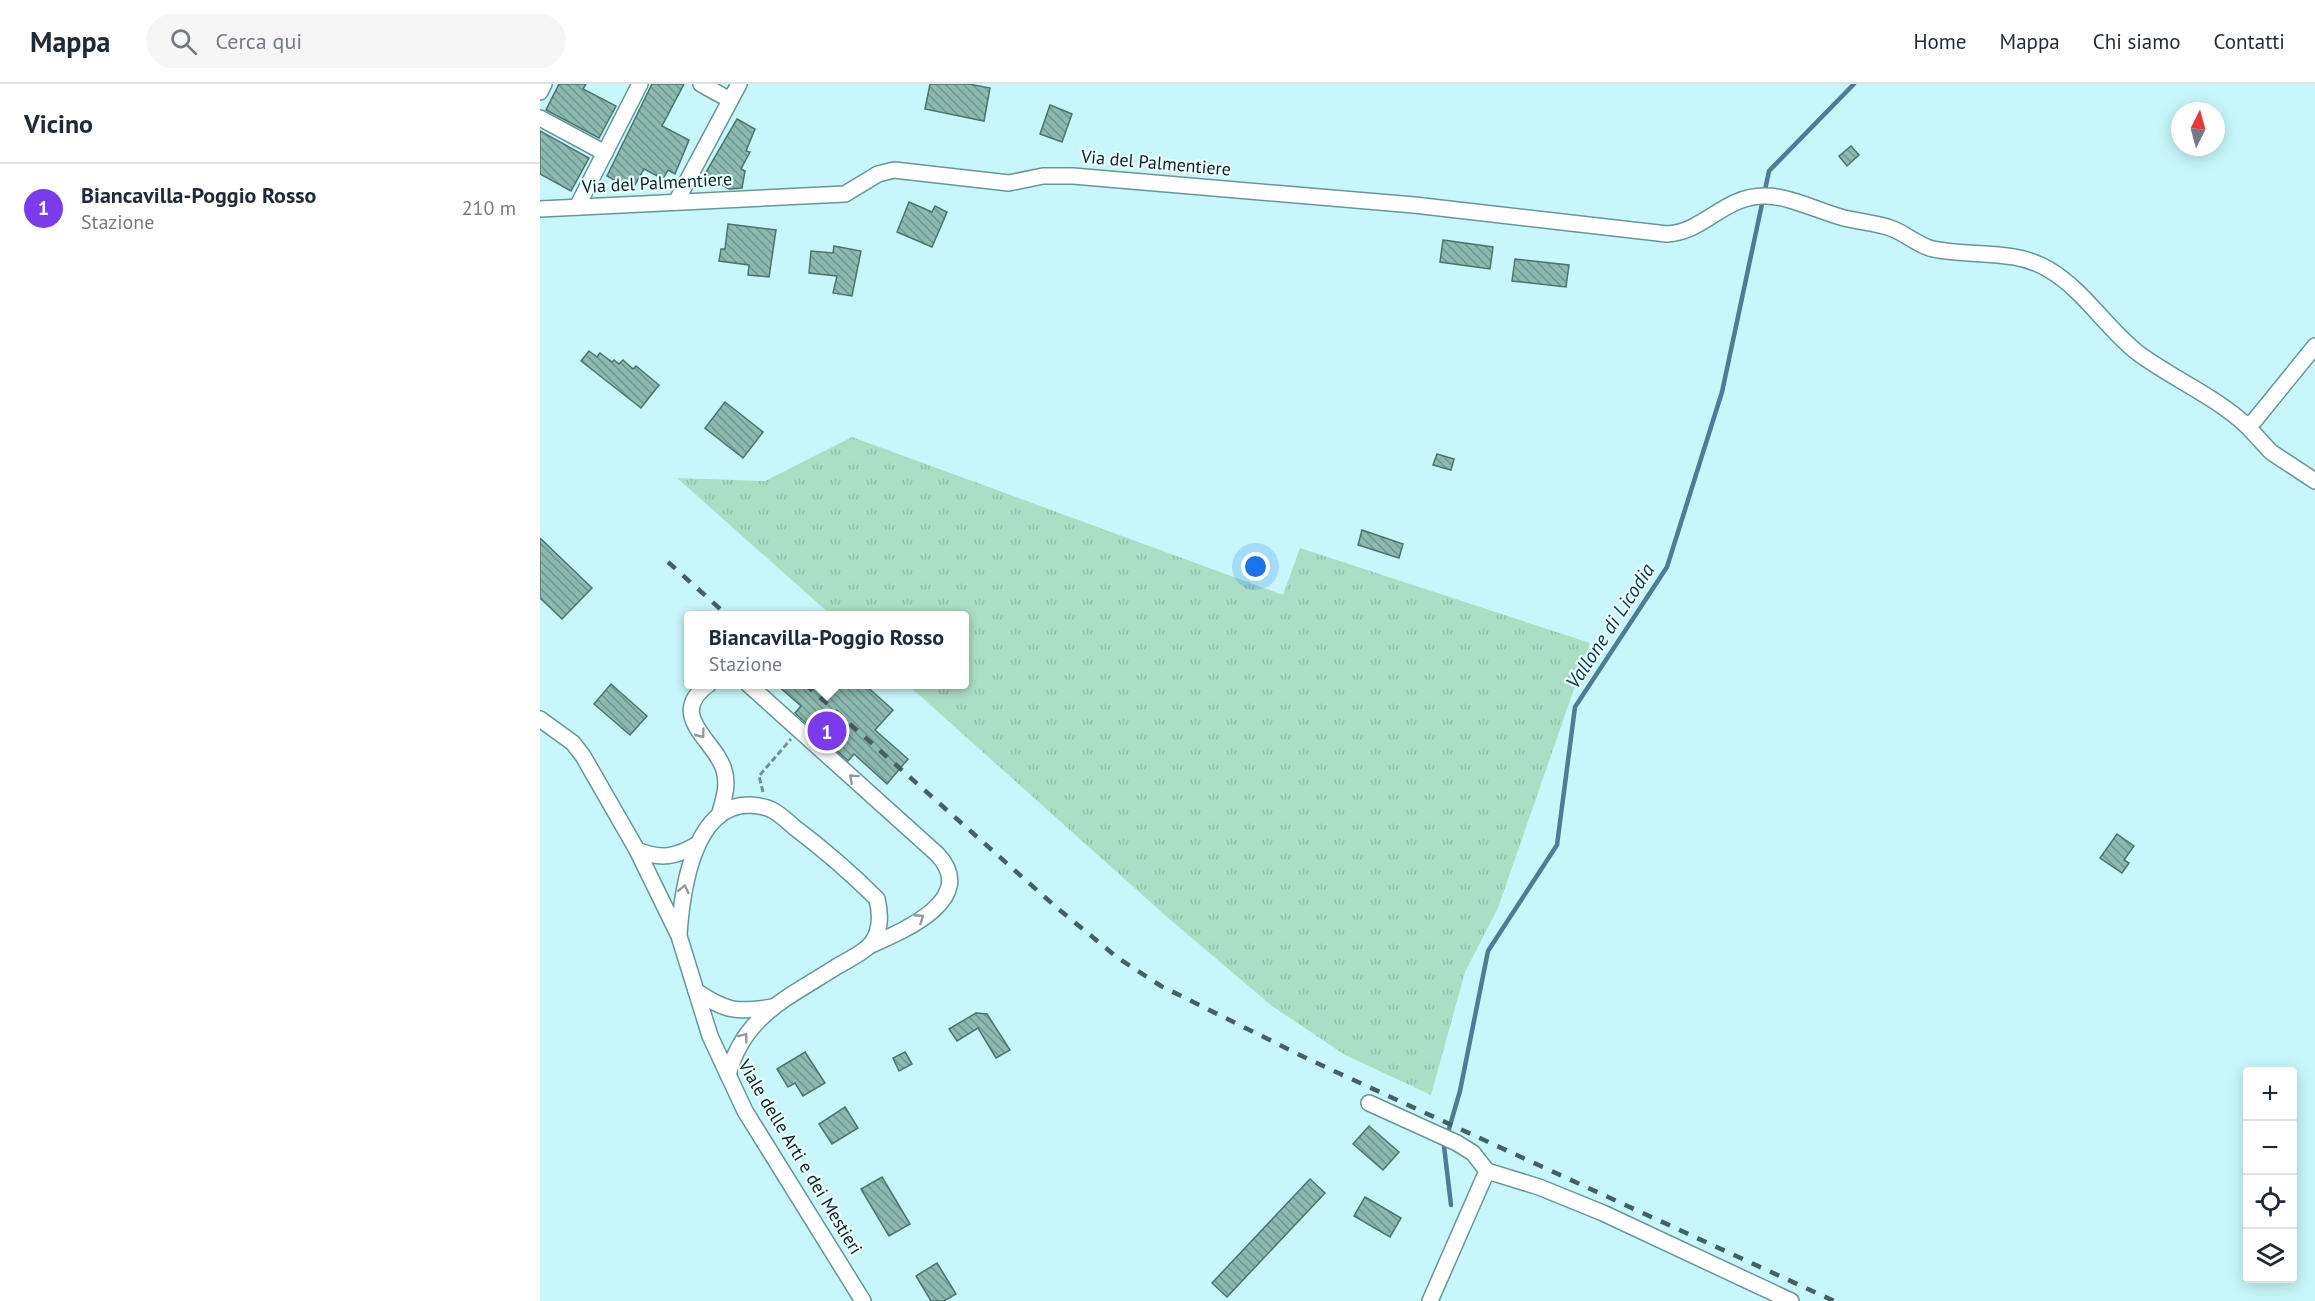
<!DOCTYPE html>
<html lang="it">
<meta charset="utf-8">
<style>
:root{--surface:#fff;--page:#f6f6f7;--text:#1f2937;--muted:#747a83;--line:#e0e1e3;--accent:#7c3aed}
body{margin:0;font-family:"PT Sans",sans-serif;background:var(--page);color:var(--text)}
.controls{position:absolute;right:18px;bottom:18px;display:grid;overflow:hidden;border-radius:6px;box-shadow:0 3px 15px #0003}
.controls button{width:54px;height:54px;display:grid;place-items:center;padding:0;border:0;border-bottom:2px solid var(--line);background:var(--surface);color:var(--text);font:30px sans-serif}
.compass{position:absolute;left:1631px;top:18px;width:54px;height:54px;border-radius:50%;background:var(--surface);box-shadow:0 3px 15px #0003;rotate:6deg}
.you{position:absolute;left:716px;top:483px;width:21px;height:21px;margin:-15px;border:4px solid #fff;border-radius:50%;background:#1a73e8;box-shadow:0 0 0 9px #1a73e833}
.badge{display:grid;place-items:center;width:39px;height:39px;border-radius:50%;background:var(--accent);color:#fff;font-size:20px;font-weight:700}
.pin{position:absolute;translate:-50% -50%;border:3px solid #fff;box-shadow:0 2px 6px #0006}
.popup{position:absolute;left:144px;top:527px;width:285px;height:78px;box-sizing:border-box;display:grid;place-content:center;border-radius:6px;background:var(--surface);filter:drop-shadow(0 2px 4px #0005);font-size:20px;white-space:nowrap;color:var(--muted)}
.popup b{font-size:22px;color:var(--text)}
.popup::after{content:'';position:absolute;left:50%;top:100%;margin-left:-12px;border:12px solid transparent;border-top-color:var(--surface)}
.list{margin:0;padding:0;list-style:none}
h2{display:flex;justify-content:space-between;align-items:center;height:78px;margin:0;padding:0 24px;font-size:26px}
h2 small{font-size:20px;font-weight:400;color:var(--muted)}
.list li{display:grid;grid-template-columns:39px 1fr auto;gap:18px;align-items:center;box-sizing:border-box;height:90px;padding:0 24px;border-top:2px solid var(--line)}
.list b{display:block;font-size:22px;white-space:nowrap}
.list p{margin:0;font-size:20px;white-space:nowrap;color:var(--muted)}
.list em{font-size:20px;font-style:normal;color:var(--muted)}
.icon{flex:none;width:33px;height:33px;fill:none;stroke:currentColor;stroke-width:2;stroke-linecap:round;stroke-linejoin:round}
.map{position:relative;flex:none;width:1775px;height:1217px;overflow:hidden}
header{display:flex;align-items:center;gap:36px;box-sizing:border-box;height:84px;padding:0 30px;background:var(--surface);border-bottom:2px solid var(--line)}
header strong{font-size:28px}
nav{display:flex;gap:33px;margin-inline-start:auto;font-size:21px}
.search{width:420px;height:54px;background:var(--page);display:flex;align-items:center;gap:15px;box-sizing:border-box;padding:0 21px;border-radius:33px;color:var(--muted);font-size:22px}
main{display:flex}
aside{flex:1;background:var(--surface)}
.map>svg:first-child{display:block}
.grass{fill:url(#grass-tufts)}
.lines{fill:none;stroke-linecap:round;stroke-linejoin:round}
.stream{stroke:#507b94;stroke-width:4.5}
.building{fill:url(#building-back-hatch);stroke:#4a756d;stroke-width:1.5}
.minor-casing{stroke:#689698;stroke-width:18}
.path{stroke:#709295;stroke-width:3;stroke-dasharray:6 3;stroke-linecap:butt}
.minor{stroke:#fff;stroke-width:15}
.rail{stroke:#456062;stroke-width:4.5;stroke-dasharray:10 10;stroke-linecap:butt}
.oneway{stroke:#929b9b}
.labels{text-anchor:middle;stroke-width:4.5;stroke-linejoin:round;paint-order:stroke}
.street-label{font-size:18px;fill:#0d2021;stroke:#ebfeff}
.water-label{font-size:20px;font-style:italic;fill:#06354e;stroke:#ebfeff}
</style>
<header>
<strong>Mappa</strong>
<div class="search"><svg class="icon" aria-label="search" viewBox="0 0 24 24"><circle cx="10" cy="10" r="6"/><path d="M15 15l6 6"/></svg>Cerca qui</div>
<nav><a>Home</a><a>Mappa</a><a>Chi siamo</a><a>Contatti</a></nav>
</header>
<main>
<aside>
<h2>Vicino<small></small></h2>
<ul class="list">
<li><span class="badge">1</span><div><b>Biancavilla-Poggio Rosso</b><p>Stazione</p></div><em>210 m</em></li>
</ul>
</aside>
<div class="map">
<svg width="1775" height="1217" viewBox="0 0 1775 1217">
<defs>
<pattern id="grass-tufts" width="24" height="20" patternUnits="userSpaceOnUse" patternTransform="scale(1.5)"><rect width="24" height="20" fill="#abdfc4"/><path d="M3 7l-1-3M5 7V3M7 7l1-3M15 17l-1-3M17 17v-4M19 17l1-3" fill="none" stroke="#92bfa8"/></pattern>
<pattern id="building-back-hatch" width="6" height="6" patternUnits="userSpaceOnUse" patternTransform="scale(1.5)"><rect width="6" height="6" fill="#8cb9b0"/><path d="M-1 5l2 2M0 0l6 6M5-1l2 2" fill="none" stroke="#71968f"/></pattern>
</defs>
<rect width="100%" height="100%" fill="#c7f7fa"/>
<polygon class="grass" points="312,353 743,511 760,464 1050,559 958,824 925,888 891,1011 805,971 732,922 627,833 368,601 425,600 425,532 291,531 137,394 225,397"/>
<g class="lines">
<polyline class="stream" points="911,1121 904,1062 920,1007 948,867 1017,761 1035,623 1127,483 1182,308 1229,87 1314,0"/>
</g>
<g class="building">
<polygon points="19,0 46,0 43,5 76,22 59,54 6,26"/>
<polygon points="112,0 144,0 122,42 149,56 135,90 128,86 123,95 104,85 92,106 67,92"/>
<polygon points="390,0 429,0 450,4 444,37 385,25"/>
<polygon points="510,21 532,30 522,58 500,50"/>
<polygon points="197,35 215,45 206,67 210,68 201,85 205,87 202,104 189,105 175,97 173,101 162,95"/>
<polygon points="0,47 49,74 31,107 0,90"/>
<polygon points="1311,62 1319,71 1307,82 1299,72"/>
<polygon points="369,118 392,128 395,122 407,128 392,163 357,148"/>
<polygon points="188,140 236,146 229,193 208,191 209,181 179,177 181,165 185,165"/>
<polygon points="903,156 953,163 950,185 900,178"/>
<polygon points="294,162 321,167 312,212 293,209 297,192 269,189 271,167 293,169"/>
<polygon points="975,175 1029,181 1026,203 972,197"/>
<polygon points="49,267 57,273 60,269 72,278 74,276 79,280 83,276 93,285 96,282 119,301 101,324 41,277"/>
<polygon points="185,318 223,348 203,374 165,344"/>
<polygon points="897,370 914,375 911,386 893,381"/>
<polygon points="822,446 863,460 859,474 818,461"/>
<polygon points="0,454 52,504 22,535 0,514"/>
<polygon points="71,600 107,632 90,651 54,620"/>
<polygon points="236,600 324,600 353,626 335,646 368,675 347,700 314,670 308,677 255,629 261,622"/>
<polygon points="1577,750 1594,762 1584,776 1589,779 1582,789 1560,774"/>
<polygon points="436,929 447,930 470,966 456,974 438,944 417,957 409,945"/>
<polygon points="265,968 285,999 263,1012 255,999 248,1003 237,985"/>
<polygon points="365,968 372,980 359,987 353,974"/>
<polygon points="305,1023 318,1044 292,1060 279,1040"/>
<polygon points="829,1042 859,1068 843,1086 813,1060"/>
<polygon points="342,1093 370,1140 349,1152 321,1105"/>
<polygon points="770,1095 785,1109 687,1213 672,1199"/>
<polygon points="825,1113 861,1134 850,1153 814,1132"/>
<polygon points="397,1179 416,1210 404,1217 391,1217 376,1192"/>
</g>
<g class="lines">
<defs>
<g id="minor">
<polyline points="161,0 190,16"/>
<polyline points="0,8 4,0"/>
<polyline points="0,34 65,69"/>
<polyline points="136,118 199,0"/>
<polyline points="37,123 100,0"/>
<path d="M0,125L305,110L338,90L354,86L469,99L503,92H533L874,121L1127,150C1165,148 1184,111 1226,112C1249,112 1281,128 1304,134C1320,138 1338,139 1353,145C1366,150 1379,162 1393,165C1432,173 1474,165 1508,185C1544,206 1566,244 1598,269C1633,295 1675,312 1707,342L1715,336L1775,262"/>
<polyline points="1707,342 1731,368 1775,397"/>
<path d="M169,600C125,631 176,657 184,686C189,702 183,717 179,732"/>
<path d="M208,600L397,770C440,815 363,847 329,862"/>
<polyline points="0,635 33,659 43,672 97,766 139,852 170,952 205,1027 323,1217"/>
<path d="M97,766C121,776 136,773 158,760"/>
<path d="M139,850C142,808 153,720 210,721C217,722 225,722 232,726C240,730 247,737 254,743C283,765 311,789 337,815C341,831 341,851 328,863C319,871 306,877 296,883C248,914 204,931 188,991"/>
<path d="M156,907C185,927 197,929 232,923"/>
<polyline points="829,1019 917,1059 933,1069 947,1087 890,1217"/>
<polyline points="947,1087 999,1103 1063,1129 1251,1217"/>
</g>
</defs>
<use href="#minor" class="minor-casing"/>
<polyline class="path" points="223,708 219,692 251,655"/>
<use href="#minor" class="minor"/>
<g class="rail">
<polyline points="128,478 188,532"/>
<polyline points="265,600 516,823 578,874 621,902 768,975 1294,1217"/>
</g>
</g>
<defs><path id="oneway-chevron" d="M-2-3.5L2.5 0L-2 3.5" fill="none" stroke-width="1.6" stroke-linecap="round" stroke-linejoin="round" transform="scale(1.5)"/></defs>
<g class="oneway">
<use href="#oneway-chevron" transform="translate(161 650) rotate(53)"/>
<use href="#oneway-chevron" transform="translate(313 694) rotate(-138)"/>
<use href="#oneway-chevron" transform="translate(144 805) rotate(-77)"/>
<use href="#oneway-chevron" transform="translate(380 834) rotate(-33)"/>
<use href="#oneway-chevron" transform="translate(204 953) rotate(-52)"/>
</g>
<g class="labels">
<g class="street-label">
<text transform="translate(616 79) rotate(5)" y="6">Via del Palmentiere</text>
<text transform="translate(117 99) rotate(-3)" y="6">Via del Palmentiere</text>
<text transform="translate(260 1073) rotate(59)" y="6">Viale delle Arti e dei Mestieri</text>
</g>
<g class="water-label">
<text transform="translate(1070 542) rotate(-57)" y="7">Vallone di Licodia</text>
</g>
</g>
</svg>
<div class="controls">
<button>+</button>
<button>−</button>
<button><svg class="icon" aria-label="locate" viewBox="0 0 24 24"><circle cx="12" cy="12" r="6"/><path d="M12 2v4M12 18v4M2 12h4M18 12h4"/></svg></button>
<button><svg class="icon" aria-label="layers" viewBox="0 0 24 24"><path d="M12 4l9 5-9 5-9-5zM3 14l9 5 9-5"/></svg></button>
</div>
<svg class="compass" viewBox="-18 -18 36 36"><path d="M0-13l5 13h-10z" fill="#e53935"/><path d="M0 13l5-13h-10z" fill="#747a83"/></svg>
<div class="you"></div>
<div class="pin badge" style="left:287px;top:647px">1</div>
<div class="popup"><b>Biancavilla-Poggio Rosso</b>Stazione</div>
</div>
</main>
